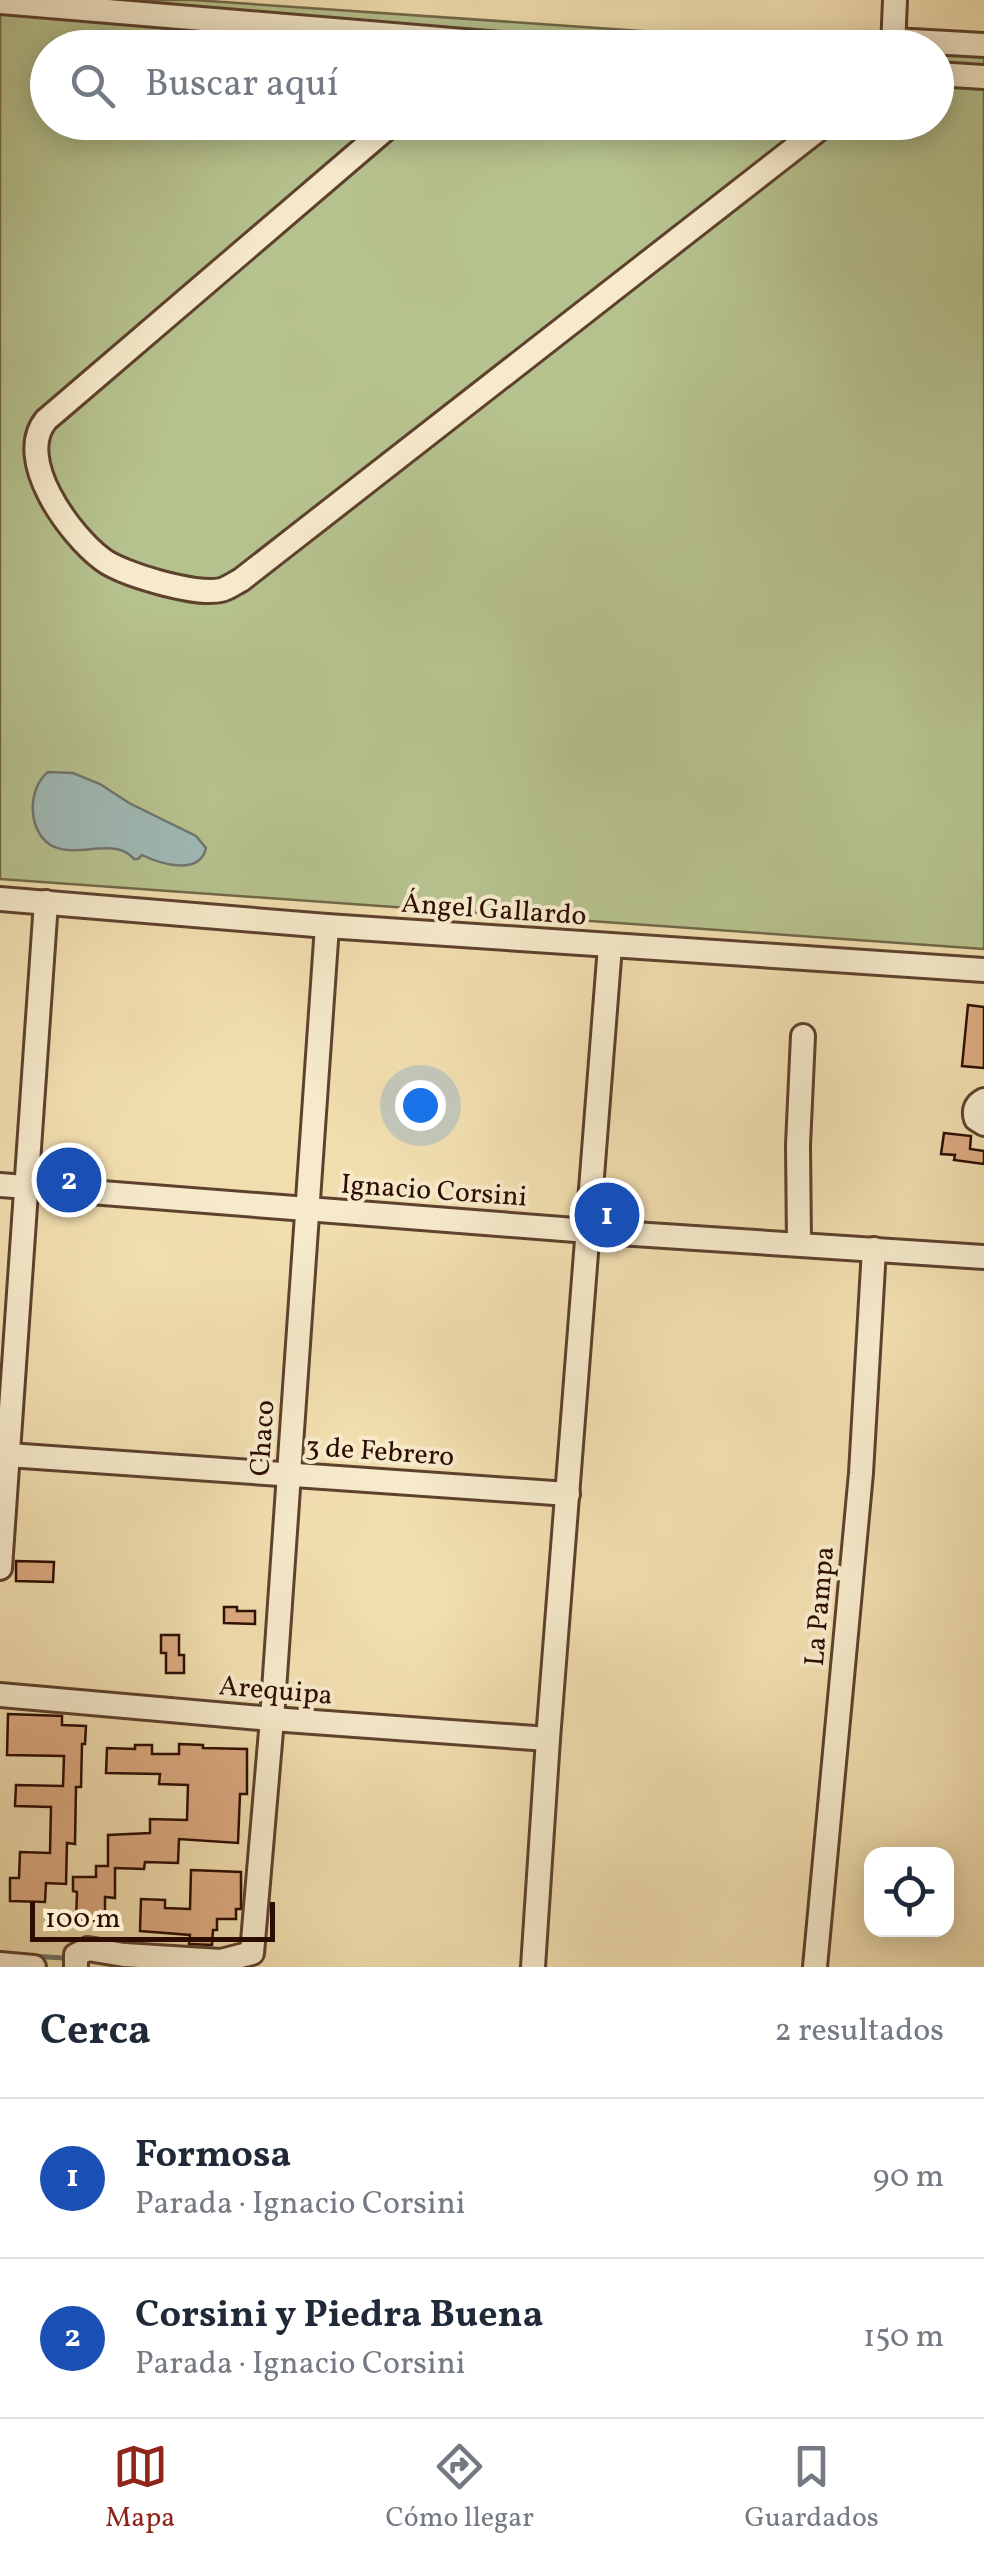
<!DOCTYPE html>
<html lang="es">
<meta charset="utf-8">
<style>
:root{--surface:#fff;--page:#f6f6f7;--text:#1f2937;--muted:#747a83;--line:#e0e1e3;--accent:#8f2418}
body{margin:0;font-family:Vollkorn,serif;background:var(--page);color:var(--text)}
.controls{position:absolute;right:30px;bottom:30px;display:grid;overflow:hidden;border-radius:20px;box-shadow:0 5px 25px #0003}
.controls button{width:90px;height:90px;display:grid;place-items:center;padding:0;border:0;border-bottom:2px solid var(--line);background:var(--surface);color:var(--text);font:50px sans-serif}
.scale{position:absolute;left:30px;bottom:25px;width:245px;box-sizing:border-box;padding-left:10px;border:5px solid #2d0d02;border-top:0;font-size:28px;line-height:35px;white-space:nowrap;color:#2d0d02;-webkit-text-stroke:8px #f6eacb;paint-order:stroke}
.you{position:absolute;left:420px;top:1105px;width:35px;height:35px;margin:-25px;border:8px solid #fff;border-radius:50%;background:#1a73e8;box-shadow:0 0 0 15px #1a73e833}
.badge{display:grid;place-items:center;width:65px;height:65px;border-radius:50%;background:var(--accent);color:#fff;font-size:32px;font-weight:700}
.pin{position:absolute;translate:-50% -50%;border:5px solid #fff;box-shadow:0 2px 10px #0006}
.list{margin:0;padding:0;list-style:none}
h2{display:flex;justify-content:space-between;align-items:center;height:130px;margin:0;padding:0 40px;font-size:42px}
h2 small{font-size:32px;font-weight:400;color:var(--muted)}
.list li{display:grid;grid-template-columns:65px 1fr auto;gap:30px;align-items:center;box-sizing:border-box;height:160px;padding:0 40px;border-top:2px solid var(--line)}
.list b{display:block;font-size:38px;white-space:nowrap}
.list p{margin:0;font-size:32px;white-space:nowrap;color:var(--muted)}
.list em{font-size:32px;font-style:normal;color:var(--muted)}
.icon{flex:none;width:55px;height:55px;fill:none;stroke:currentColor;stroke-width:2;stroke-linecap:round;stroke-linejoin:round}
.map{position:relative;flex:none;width:984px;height:1967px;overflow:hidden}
.search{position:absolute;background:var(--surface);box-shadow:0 5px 25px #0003;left:30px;right:30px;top:30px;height:110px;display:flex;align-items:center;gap:25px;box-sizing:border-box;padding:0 35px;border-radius:55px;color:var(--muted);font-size:38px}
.sheet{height:450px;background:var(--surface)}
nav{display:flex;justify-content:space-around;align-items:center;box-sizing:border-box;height:140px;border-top:2px solid var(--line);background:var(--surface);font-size:28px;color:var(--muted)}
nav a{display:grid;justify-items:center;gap:5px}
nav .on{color:var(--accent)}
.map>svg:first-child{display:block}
.green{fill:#b6c28e;stroke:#726848;stroke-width:2.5}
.water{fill:#9fb9b6;stroke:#71746e;stroke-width:2.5}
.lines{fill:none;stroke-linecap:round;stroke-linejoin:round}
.stream{stroke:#71746e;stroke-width:5}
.building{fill:#ddab82;stroke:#2d0d02;stroke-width:2.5}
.minor-casing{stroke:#5e412d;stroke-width:28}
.minor{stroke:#f6eacb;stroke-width:22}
.labels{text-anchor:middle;stroke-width:8;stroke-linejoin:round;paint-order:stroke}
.street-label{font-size:28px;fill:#2d0d02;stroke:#f6eacb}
</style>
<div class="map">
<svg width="984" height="1967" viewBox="0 0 984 1967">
<rect width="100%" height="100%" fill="#f1deaf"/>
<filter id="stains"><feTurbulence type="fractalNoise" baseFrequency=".002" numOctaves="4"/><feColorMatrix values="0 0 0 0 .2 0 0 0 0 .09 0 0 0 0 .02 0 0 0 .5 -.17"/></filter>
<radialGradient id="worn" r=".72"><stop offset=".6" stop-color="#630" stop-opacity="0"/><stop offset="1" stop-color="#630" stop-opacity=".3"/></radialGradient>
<polygon class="green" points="0,0 194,0 873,47 48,48 48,122 936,122 937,52 984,55 984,949 0,879"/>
<path class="water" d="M48,772L73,773L100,784L129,803L196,836L206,848C200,876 160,864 142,855L138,859H134C115,835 73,861 49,844C27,828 28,788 48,772Z"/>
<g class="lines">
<polyline class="stream" points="31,1956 63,1958"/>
</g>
<g class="building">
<polygon points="968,1005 984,1007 984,1068 962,1066"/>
<polygon points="944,1133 971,1136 970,1149 984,1151 984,1164 954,1160 955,1155 941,1154"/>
<polygon points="16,1561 54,1562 53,1582 16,1581"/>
<polygon points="224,1607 237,1607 237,1611 255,1611 255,1624 224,1623"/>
<polygon points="161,1635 179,1635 179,1655 184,1655 184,1673 166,1673 166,1653 161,1653"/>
<polygon points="8,1714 62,1716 62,1725 86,1726 85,1744 82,1744 81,1787 76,1787 75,1844 67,1843 66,1884 46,1883 45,1902 10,1901 10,1878 19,1878 20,1852 50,1853 51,1807 15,1806 16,1785 63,1786 64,1756 7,1755"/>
<polygon points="179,1744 203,1745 203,1748 247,1749 247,1794 240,1794 238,1843 179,1839 178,1863 145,1862 144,1869 115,1868 115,1898 105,1897 105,1921 76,1921 77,1892 73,1891 73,1877 96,1877 96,1866 108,1866 108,1835 150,1833 150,1819 187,1820 188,1785 159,1784 160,1774 106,1773 107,1748 135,1749 135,1745 152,1745 152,1754 179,1754"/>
<polygon points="191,1870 241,1872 241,1909 236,1909 236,1919 217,1919 217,1930 213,1930 212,1945 189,1944 190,1935 140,1931 141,1899 165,1900 165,1908 190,1909"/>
</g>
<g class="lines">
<defs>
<g id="minor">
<polyline points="0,2 549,48"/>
<polyline points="894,40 984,45"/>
<polyline points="893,48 895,0"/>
<polyline points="936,74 984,77"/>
<path d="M394,122L46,420C14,459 69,534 102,559C121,574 196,596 221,590C227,589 235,583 241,580L828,122"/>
<polyline points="0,899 327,926 984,970"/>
<path d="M984,1100C976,1104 973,1110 976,1119L984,1124"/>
<polyline points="0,1185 588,1231 984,1257"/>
<polyline points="799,1244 798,1145 803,1036"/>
<polyline points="8,1455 568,1494"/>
<polyline points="0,1568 46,902"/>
<polyline points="0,1695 272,1719 548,1739"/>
<polyline points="0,1964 34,1967"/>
<polyline points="76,1967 76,1955 88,1949 124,1955 221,1961 252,1953 272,1719 327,926"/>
<polyline points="533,1967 548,1739 610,946"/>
<polyline points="815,1967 861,1473 874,1249"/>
</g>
</defs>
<use href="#minor" class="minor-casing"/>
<use href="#minor" class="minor"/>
</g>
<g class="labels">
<g class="street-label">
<text transform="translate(494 908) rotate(4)" y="10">Ángel Gallardo</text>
<text transform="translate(434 1189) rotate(4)" y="10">Ignacio Corsini</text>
<text transform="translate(261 1438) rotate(-86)" y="10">Chaco</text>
<text transform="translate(380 1450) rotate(4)" y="10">3 de Febrero</text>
<text transform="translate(818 1606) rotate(-85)" y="10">La Pampa</text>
<text transform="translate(276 1689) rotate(5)" y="10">Arequipa</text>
</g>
</g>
<rect width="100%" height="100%" filter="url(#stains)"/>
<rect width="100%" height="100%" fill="url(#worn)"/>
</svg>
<div class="controls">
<button><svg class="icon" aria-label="locate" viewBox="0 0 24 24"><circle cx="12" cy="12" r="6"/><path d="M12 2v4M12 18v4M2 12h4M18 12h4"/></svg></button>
</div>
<div class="scale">100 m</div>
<div class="you"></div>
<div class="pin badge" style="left:607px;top:1215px;background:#1a4fb4">1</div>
<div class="pin badge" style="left:69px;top:1180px;background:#1a4fb4">2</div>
<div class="search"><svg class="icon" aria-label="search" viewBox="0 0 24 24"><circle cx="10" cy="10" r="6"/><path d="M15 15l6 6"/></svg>Buscar aquí</div>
</div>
<section class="sheet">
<h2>Cerca<small>2 resultados</small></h2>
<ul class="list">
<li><span class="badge" style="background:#1a4fb4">1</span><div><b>Formosa</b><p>Parada · Ignacio Corsini</p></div><em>90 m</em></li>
<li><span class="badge" style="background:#1a4fb4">2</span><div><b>Corsini y Piedra Buena</b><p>Parada · Ignacio Corsini</p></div><em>150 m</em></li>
</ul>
</section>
<nav>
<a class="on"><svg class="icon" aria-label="map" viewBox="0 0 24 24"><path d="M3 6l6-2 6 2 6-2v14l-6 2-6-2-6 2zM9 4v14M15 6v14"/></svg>Mapa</a>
<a><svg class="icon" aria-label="directions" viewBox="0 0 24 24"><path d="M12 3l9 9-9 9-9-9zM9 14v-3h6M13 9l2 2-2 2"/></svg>Cómo llegar</a>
<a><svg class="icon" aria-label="saved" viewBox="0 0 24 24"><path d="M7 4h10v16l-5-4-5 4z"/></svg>Guardados</a>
</nav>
